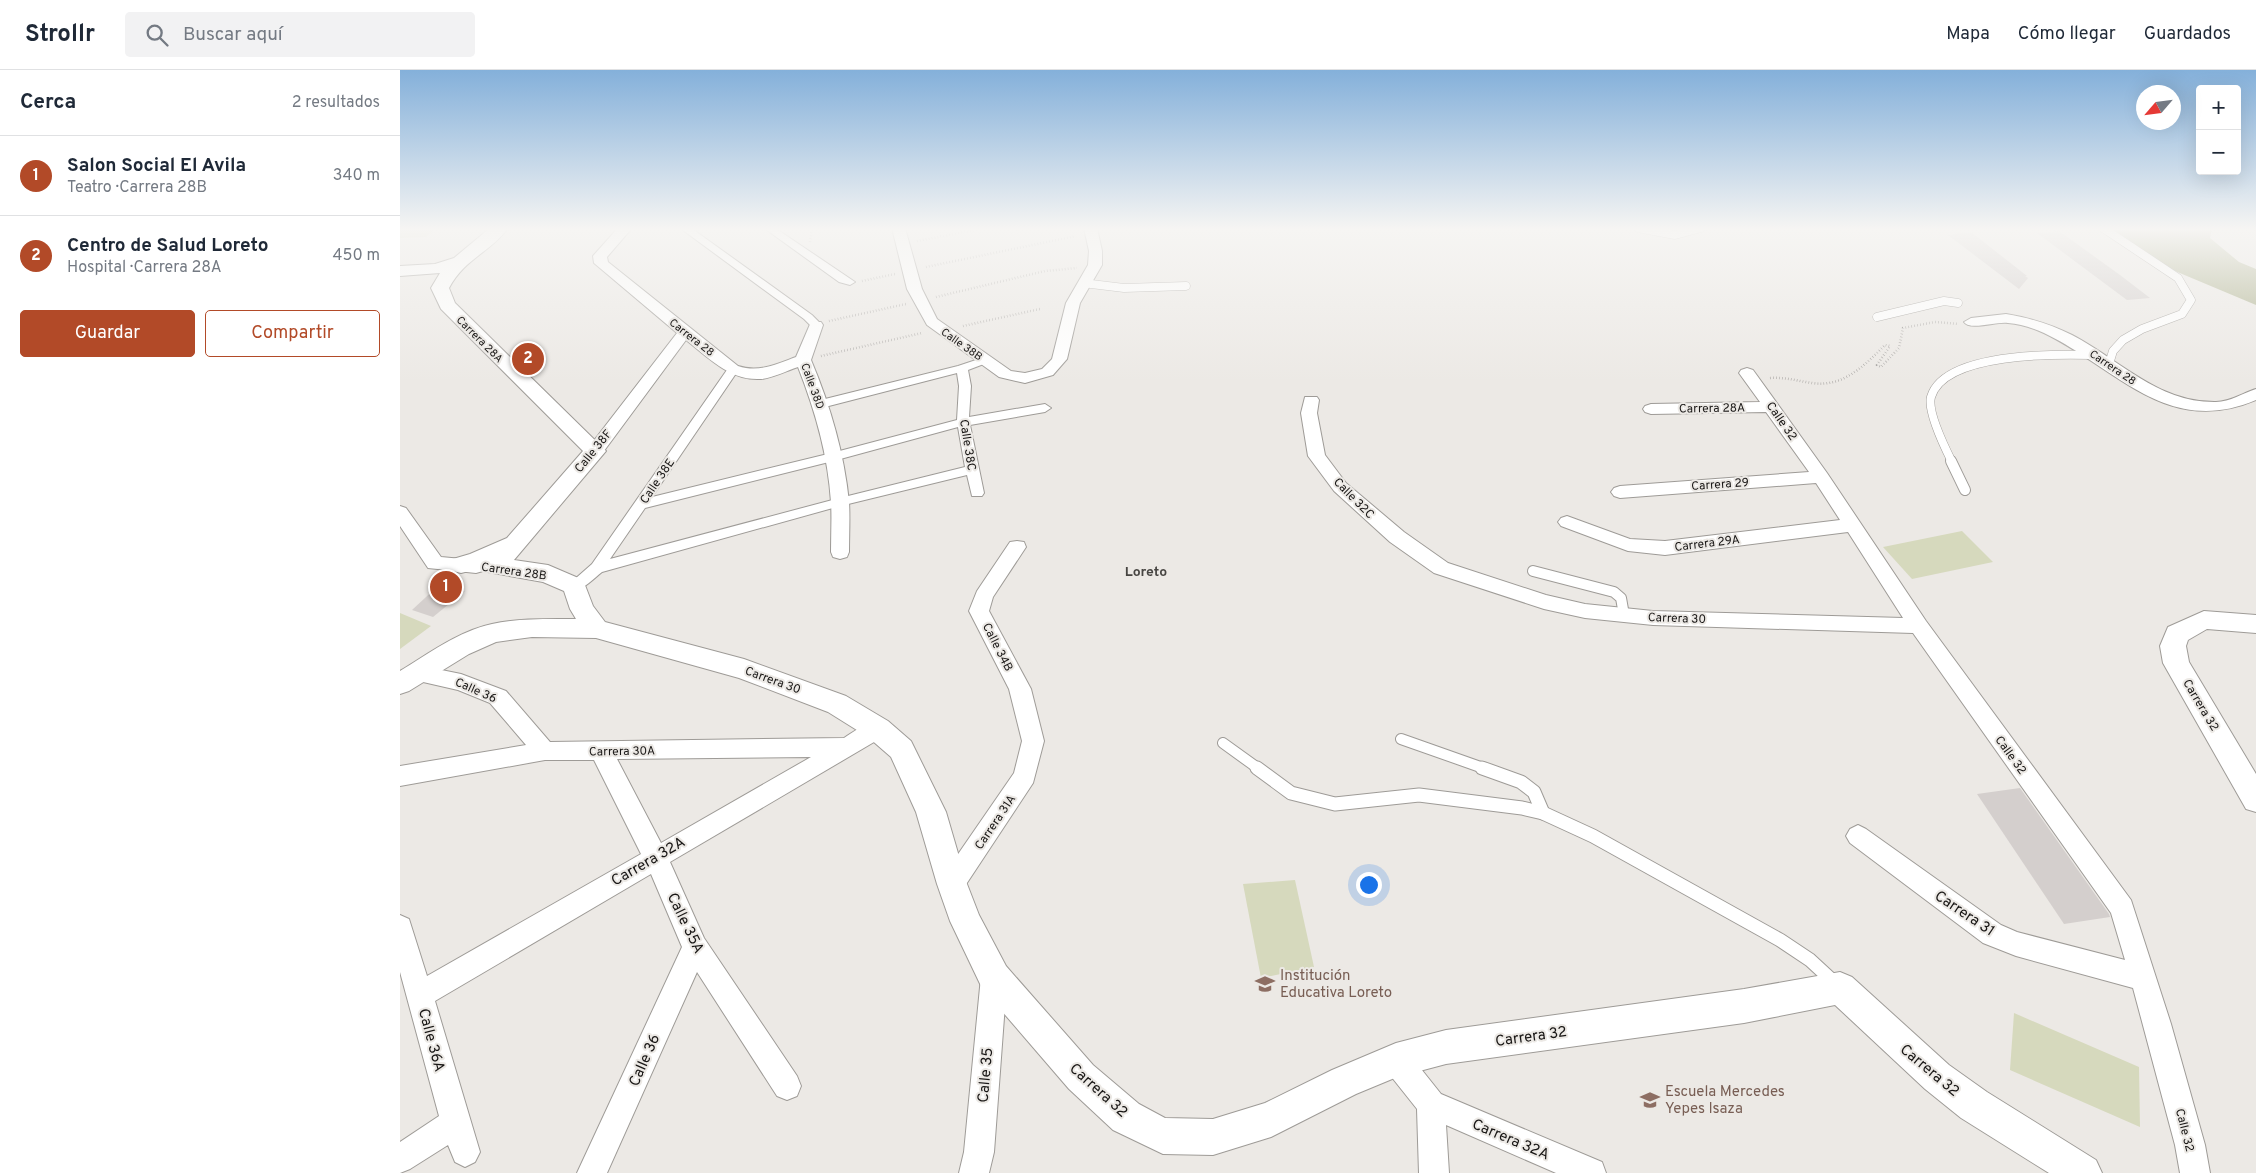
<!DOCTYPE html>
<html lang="es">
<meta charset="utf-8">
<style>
:root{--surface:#fff;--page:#f2f2f3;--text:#1f2937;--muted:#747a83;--line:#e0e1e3;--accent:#b24a28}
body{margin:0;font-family:Overpass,sans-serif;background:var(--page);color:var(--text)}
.controls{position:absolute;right:15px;top:15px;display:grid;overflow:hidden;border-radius:5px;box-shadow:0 5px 20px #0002}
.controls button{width:45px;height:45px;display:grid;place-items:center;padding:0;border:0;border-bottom:1px solid var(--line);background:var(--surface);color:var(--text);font:25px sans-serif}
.compass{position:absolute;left:1736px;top:15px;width:45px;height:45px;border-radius:50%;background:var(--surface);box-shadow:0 5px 20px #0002;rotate:242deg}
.you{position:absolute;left:968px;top:814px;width:18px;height:18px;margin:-12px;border:4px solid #fff;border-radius:50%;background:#1a73e8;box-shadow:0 0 0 8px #1a73e833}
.badge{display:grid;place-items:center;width:32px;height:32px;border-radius:50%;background:var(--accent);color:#fff;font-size:16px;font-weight:700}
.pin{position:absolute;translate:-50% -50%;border:2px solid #fff;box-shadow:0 1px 5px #0006}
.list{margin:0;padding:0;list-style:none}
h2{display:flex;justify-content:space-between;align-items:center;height:65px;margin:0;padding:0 20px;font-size:21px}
h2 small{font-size:16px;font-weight:400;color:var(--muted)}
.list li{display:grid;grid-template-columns:32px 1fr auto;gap:15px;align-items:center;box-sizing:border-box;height:80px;padding:0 20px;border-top:1px solid var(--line)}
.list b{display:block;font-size:19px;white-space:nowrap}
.list p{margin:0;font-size:16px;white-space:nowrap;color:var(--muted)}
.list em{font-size:16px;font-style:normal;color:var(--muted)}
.actions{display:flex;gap:10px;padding:15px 20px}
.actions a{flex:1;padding:11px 0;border:1px solid var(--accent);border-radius:5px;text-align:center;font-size:18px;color:var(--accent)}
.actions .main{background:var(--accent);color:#fff}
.icon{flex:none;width:28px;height:28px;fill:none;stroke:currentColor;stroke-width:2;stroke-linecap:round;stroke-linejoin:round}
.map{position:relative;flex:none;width:1856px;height:1103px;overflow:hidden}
header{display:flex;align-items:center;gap:30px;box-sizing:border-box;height:70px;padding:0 25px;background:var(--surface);border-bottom:1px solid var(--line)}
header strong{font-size:24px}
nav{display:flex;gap:28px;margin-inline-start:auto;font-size:18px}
.search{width:350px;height:45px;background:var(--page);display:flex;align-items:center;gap:12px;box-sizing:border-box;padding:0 18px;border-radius:5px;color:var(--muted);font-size:19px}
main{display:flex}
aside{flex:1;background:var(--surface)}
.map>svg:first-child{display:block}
.green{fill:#d6d9bd}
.forest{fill:#aeb28f}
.building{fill:#d4cfcd}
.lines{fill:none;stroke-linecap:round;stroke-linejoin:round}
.service-far2-casing{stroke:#9e9b97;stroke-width:9}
.service-far1-casing{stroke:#9e9b97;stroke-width:12}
.service-casing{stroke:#9e9b97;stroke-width:15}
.pedestrian-casing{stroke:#9e9b97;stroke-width:2}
.minor-casing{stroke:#9e9b97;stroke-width:2}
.tertiary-casing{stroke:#9e9b97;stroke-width:2}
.path{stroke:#999694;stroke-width:2.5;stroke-dasharray:0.5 2.5;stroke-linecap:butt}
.service-far2{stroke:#fff;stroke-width:8}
.service-far1{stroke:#fff;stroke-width:10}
.service{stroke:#fff;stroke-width:13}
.pedestrian{fill:#fff;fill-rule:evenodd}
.minor{fill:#fff;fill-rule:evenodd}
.tertiary{fill:#fff;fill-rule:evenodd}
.labels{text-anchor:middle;stroke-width:4;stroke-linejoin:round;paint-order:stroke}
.far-street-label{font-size:11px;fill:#181615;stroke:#ece9e5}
.street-label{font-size:12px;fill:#181615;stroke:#ece9e5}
.neighbourhood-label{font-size:14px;font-weight:bold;fill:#474542;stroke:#ece9e5}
.near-street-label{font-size:15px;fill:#181615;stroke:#ece9e5}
.near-education-label{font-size:15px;fill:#785e54;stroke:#ece9e5;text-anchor:start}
</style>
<header>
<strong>Strollr</strong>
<div class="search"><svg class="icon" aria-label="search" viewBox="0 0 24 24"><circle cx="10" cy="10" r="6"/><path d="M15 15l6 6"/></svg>Buscar aquí</div>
<nav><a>Mapa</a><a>Cómo llegar</a><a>Guardados</a></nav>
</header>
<main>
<aside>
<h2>Cerca<small>2 resultados</small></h2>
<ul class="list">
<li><span class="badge">1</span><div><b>Salon Social El Avila</b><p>Teatro · Carrera 28B</p></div><em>340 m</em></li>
<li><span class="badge">2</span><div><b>Centro de Salud Loreto</b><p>Hospital · Carrera 28A</p></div><em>450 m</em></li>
</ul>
<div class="actions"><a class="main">Guardar</a><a>Compartir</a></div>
</aside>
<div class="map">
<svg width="1856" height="1103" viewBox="0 0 1856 1103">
<rect width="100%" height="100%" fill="#ece9e5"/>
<g class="green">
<polygon points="0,158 36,158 26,167 0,168"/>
<polygon points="1562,461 1593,492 1512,509 1483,477"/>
<polygon points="0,543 31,556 0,579"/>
<polygon points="895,810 914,897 861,908 843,814"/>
<polygon points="1614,943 1739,997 1740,1057 1610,1000"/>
</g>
<polygon class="forest" points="1704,158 1812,158 1810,168 1839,192 1856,199 1856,235 1775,201"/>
<g class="building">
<polygon points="1659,161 1720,205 1750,228 1727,230 1637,163"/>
<polygon points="1571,162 1627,206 1625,206 1628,208 1619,219 1548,165"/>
<polygon points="39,515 65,521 33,547 12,540"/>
<polygon points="1620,718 1709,844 1710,847 1664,854 1577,724"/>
</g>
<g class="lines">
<defs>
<g id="service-far2">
<polyline points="1238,158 1275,165 1301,158"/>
<polyline points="1703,158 1778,208 1791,230 1782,244 1742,259 1723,270 1713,281 1709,294"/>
<polyline points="683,213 724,218 786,216"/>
<polyline points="1477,247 1544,231 1558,233"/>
<path d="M1552,392C1545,378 1527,342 1531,327C1544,282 1657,284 1694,285"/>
</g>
<g id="service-far1">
<polyline points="1551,391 1565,420"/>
<polyline points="1133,501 1214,522 1221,528 1224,545"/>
<polyline points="1001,669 1086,699"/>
<polyline points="823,673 859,699"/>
</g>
<g id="service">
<polyline points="857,698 891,723 935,734 1019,725 1122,738 1143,743 1193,766 1380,870 1410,890 1436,914"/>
<polyline points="1082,698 1121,712 1134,722 1143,743"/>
</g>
<g id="pedestrian">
<polygon points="280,158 291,158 412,245 422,255 420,257 412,257 404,249"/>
<polygon points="364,158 375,158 455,212 450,215 439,212"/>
<path d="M585,287L589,288L591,290L589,292L568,300L571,316L569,347L645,334L651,338L645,342L570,355L584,423L582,426H572L567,405L440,436L202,502C193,509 181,523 169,520L167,516L192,494L329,297L333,296L339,299L252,427L432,383L557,350L559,316L557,303L421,338L415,334L417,331L558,296ZM558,357L565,397L440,428L210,489L245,438L433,391Z"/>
</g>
<g id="minor">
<path d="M218,158H232L207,187L208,192L338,296C359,303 377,294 396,287L411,252H421L423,255L411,290C430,335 444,382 449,432C450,448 449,465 449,482L447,487L440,489L433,487L431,482C431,465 432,448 431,432C428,385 415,340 398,297C386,301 373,308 361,309C330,311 309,288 286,270L201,385H189L187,381L189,377L277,263L194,193L193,186Z"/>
<polygon points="492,158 505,158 522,219 537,249 611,301 625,303 642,299 652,289 666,233 688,195 689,181 684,158 697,158 702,181 702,195 680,233 667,289 653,305 625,313 599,307 527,255 507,219"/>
<path d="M1606,244C1630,248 1650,254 1672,265C1720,290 1758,333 1816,332C1830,332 1843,323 1856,319V330C1767,368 1717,298 1644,263C1633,258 1620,254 1608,253C1597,251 1570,261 1564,252L1571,248Z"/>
<polygon points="1347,298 1353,300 1427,403 1526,551 1731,830 1771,954 1805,1075 1810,1103 1780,1103 1775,1075 1733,918 1616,886 1583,873 1450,773 1446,766 1450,759 1458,755 1466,759 1601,855 1617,862 1725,890 1711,843 1513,563 1253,555 1185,548 1144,539 1034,503 990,472 934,421 908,386 901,343 905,327 917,327 919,330 917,343 925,385 946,413 1004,462 1048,493 1146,525 1185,534 1253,541 1503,548 1448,462 1265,485 1228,481 1161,456 1158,452 1161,448 1167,446 1230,469 1265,471 1440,450 1416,413 1220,428 1214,426 1211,422 1214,418 1220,416 1409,402 1366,342 1251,344 1245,342 1243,339 1245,336 1251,334 1360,332 1339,303 1341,300"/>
<polygon points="0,436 6,438 41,487 83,491 86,496 83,501 76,503 28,498 0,456"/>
<polygon points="617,471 624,472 626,477 593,527 589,541 631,619 644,671 633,713 561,822 552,825 543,822 540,814 543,806 614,703 622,671 609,619 569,541 577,521 610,472"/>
<path d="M17,595L61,604L106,621L150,672L444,668C457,660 471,648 486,653L489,659L486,665L270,792L304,868L397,1006L401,1016L397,1026L387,1030L377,1026L297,902L207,1103H177L282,877L251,804L35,931L80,1082L75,1092L65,1097L55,1092L48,1075L10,1099L0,1103V1072L39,1046L0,902V845L9,849L27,906L241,784L194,690H145L0,716V696L126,675L90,633L58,620L10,609L7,603L10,597ZM411,687L261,773L217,689Z"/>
<polygon points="594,894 603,898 607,907 594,1082 589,1103 559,1103 564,1082 581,907 585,898"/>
<polygon points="996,976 1006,980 1041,1024 1202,1092 1206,1103 1156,1103 1046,1055 1049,1103 1019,1103 1017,1039 986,1000 982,990 986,980"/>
</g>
<g id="tertiary">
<path d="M90,158H108C92,181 64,189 49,218L55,233L206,381L114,490L148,495L183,510L193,536L205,552L344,589L446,626L488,651L511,671L546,742L567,814L579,845L606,896L693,995L739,1034L765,1048L813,1049L865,1033L932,1000L996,973L1046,960L1344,919L1440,902L1452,907L1549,995L1587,1022L1696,1090L1702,1103H1649L1561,1048L1525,1019L1435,935L1344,953L1046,994L997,1007L956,1024L871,1067L813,1085L763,1084L713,1060L669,1019L582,918L550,851L537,814L516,742L491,687L468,667L428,642L339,608L196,568L132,567L96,572L69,584L9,621L0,624V601C28,584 59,561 92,554C119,548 148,549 176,549L170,539L164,521L143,512L88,502L85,497L61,503L53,501L49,495L53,489L70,484L107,468L183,381L41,239L31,218L40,203L0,206V196L35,194L54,188Z"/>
<polygon points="1804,541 1856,545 1856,563 1807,559 1788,570 1786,576 1789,592 1856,704 1856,742 1846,739 1763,593 1760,576 1768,557"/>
</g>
</defs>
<use href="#service-far2" class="service-far2-casing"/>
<use href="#service-far1" class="service-far1-casing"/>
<use href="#service" class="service-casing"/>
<use href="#pedestrian" class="pedestrian-casing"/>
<use href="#minor" class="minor-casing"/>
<use href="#tertiary" class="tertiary-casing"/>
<g class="path">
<polyline points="517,171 586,158"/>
<polyline points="410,172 412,158"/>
<polyline points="526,197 676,166"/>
<polyline points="462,211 495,204"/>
<polyline points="536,227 645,201 677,198"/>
<polyline points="429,251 506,234"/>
<polyline points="563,256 640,239"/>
<polyline points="421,286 522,263"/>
<path d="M1370,308C1385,307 1398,311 1412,313C1443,318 1465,295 1485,275L1490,276L1477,295L1481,297L1499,278L1503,258L1535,252L1558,254"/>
</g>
<use href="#service-far2" class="service-far2"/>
<use href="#service-far1" class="service-far1"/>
<use href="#service" class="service"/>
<use href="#pedestrian" class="pedestrian"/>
<use href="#minor" class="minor"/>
<use href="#tertiary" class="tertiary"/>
</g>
<linearGradient id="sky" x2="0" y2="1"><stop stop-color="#84b0da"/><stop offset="0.51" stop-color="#f6f5f3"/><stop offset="1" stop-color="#f6f5f3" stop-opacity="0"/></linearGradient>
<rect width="1856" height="312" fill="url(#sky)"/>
<defs>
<symbol id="school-bare" viewBox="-9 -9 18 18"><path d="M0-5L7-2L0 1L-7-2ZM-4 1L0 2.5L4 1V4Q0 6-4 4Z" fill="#8d6e63" stroke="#ece9e5" stroke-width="2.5" paint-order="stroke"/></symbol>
</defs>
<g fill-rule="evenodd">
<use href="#school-bare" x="851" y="900" width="28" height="28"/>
<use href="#school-bare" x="1236" y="1016" width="28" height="28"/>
</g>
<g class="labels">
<g class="far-street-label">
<text transform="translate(292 267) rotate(38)" y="4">Carrera 28</text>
<text transform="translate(80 269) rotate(45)" y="4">Carrera 28A</text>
<text transform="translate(562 274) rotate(35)" y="4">Calle 38B</text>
<text transform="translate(1713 297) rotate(34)" y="4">Carrera 28</text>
<text transform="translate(413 316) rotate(70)" y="4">Calle 38D</text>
</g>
<g class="street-label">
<text transform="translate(1312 338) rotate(-1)" y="4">Carrera 28A</text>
<text transform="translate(1382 351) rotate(55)" y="4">Calle 32</text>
<text transform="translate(568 375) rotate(81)" y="4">Calle 38C</text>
<text transform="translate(193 381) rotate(-51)" y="4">Calle 38F</text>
<text transform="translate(257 411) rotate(-56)" y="4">Calle 38E</text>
<text transform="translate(1320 414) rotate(-4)" y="4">Carrera 29</text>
<text transform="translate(954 428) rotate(45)" y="4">Calle 32C</text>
<text transform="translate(1307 473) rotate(-7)" y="4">Carrera 29A</text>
<text transform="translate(114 501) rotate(8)" y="4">Carrera 28B</text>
<text transform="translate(1277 548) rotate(2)" y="4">Carrera 30</text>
<text transform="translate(598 577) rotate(63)" y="4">Calle 34B</text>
<text transform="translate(373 610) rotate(20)" y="4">Carrera 30</text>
<text transform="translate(76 620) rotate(24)" y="4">Calle 36</text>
<text transform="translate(1801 635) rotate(59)" y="4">Carrera 32</text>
<text transform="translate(222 681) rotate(-1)" y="4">Carrera 30A</text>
<text transform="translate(1611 685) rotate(54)" y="4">Calle 32</text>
<text transform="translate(595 752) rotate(-56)" y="4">Carrera 31A</text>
<text transform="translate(1785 1060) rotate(76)" y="4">Calle 32</text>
</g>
<g class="neighbourhood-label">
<text x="746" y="506">Loreto</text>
</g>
<g class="near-street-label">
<text transform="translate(248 791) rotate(-30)" y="5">Carrera 32A</text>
<text transform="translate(1565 843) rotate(34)" y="5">Carrera 31</text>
<text transform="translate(286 853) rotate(64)" y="5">Calle 35A</text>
<text transform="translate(1131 966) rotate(-8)" y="5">Carrera 32</text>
<text transform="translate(32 970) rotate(75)" y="5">Calle 36A</text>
<text transform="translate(244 990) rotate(-66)" y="5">Calle 36</text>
<text transform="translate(1530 1000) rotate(40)" y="5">Carrera 32</text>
<text transform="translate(585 1005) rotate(-85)" y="5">Calle 35</text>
<text transform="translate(699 1020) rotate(42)" y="5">Carrera 32</text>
<text transform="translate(1111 1069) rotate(23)" y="5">Carrera 32A</text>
</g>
<g class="near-education-label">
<text x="880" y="910">Institución<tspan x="880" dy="17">Educativa Loreto</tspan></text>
<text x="1265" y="1026">Escuela Mercedes<tspan x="1265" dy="17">Yepes Isaza</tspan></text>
</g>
</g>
</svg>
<div class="controls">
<button>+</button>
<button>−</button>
</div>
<svg class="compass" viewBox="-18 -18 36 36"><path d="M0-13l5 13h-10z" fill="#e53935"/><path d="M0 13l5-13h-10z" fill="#747a83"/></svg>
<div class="you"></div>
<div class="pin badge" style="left:46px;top:517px">1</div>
<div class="pin badge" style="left:128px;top:289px">2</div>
</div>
</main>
